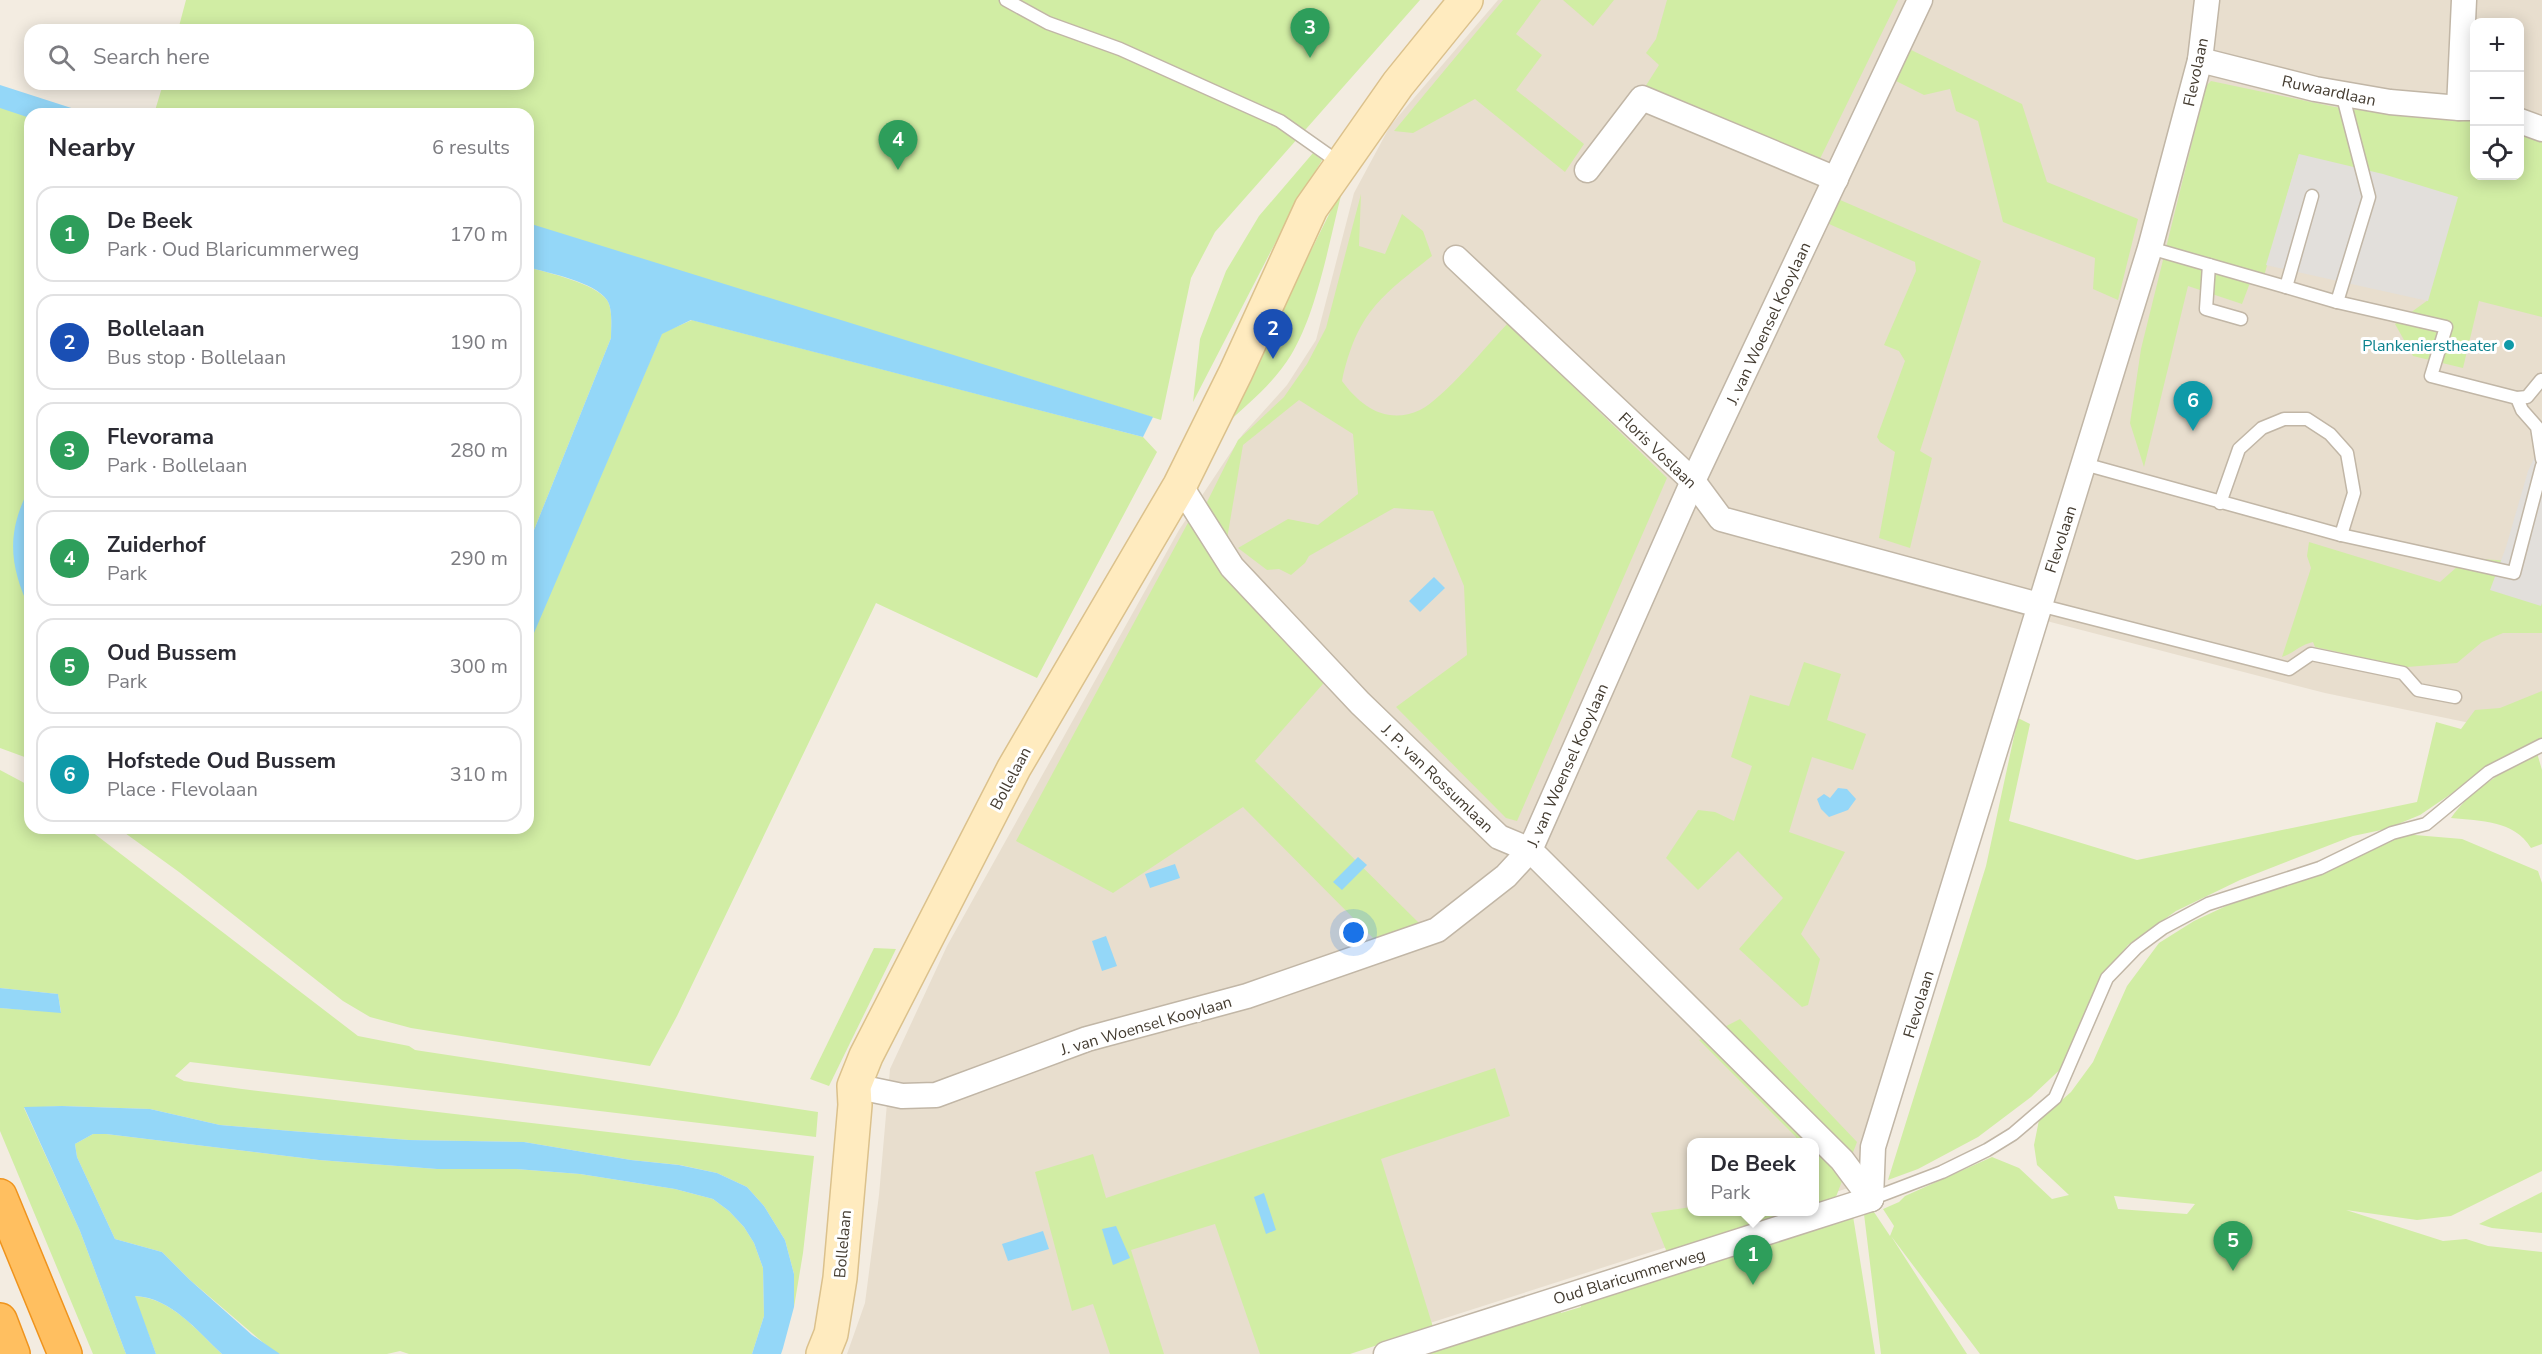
<!DOCTYPE html>
<meta charset="utf-8">
<style>
:root{--surface:#fff;--page:#f2f2f3;--text:#2b2b33;--muted:#7c7c81;--line:#e1e1e2;--accent:#ff1f0c}
body{margin:0;font-family:"Nunito Sans",sans-serif;background:var(--page);color:var(--text)}
.controls{position:absolute;right:18px;top:18px;display:grid;overflow:hidden;border-radius:12px;box-shadow:0 3px 15px #0003}
.controls button{width:54px;height:54px;display:grid;place-items:center;padding:0;border:0;border-bottom:2px solid var(--line);background:var(--surface);color:var(--text);font:30px sans-serif}
.you{position:absolute;left:1354px;top:933px;width:21px;height:21px;margin:-15px;border:4px solid #fff;border-radius:50%;background:#1a73e8;box-shadow:0 0 0 9px #1a73e833}
.badge{display:grid;place-items:center;width:39px;height:39px;border-radius:50%;background:var(--accent);color:#fff;font-size:20px;font-weight:700}
.pin{position:absolute;translate:-50% -50px;filter:drop-shadow(0 2px 3px #0008)}
.pin::after{content:'';position:absolute;top:32px;width:21px;height:18px;background:inherit;clip-path:polygon(0 0,100% 0,50% 100%)}
.popup{position:absolute;left:1687px;top:1138px;width:132px;height:78px;box-sizing:border-box;display:grid;place-content:center;border-radius:12px;background:var(--surface);filter:drop-shadow(0 2px 4px #0005);font-size:20px;white-space:nowrap;color:var(--muted)}
.popup b{font-size:22px;color:var(--text)}
.popup::after{content:'';position:absolute;left:50%;top:100%;margin-left:-12px;border:12px solid transparent;border-top-color:var(--surface)}
.list{margin:0;padding:0;list-style:none}
h2{display:flex;justify-content:space-between;align-items:center;height:78px;margin:0;padding:0 24px;font-size:26px}
h2 small{font-size:20px;font-weight:400;color:var(--muted)}
.list li{display:grid;grid-template-columns:39px 1fr auto;gap:18px;align-items:center;box-sizing:border-box;height:96px;margin:0 12px 12px;padding:0 12px;border:2px solid var(--line);border-radius:18px}
.list b{display:block;font-size:22px;white-space:nowrap}
.list p{margin:0;font-size:20px;white-space:nowrap;color:var(--muted)}
.list em{font-size:20px;font-style:normal;color:var(--muted)}
.icon{flex:none;width:33px;height:33px;fill:none;stroke:currentColor;stroke-width:2;stroke-linecap:round;stroke-linejoin:round}
.map{position:relative;flex:none;width:2542px;height:1354px;overflow:hidden}
.search{position:absolute;background:var(--surface);box-shadow:0 3px 15px #0003;left:24px;top:24px;width:510px;height:66px;display:flex;align-items:center;gap:15px;box-sizing:border-box;padding:0 21px;border-radius:18px;color:var(--muted);font-size:22px}
.panel{position:absolute;background:var(--surface);box-shadow:0 3px 15px #0003;left:24px;top:108px;width:510px;height:726px;border-radius:18px}
.map>svg:first-child{display:block}
.residential{fill:#e8dece;fill-rule:evenodd}
.green{fill:#d1eda4;fill-rule:evenodd}
.parking{fill:#e2dfdb}
.water{fill:#94d7f8}
.lines{fill:none;stroke-linecap:round;stroke-linejoin:round}
.lane-casing{stroke:#c1b6a6;stroke-width:15}
.street-casing{stroke:#c1b6a6;stroke-width:27}
.secondary-casing{stroke:#dbc18c;stroke-width:36}
.highway-casing{stroke:#ef941e;stroke-width:36}
.lane{stroke:#fff;stroke-width:12}
.street{stroke:#fff;stroke-width:24}
.secondary{stroke:#ffebbf;stroke-width:33}
.highway{stroke:#ffbf60;stroke-width:33}
.culture-dot{fill:#0f9aa8;stroke:#fff;stroke-width:2}
.labels{text-anchor:middle;stroke-width:6;stroke-linejoin:round;paint-order:stroke}
.street-label{font-size:16px;fill:#443c31;stroke:#fff}
.culture-label{font-size:16px;fill:#0d838f;stroke:#fff;text-anchor:end}
</style>
<div class="map">
<svg width="2542" height="1354" viewBox="0 0 2542 1354">
<rect width="100%" height="100%" fill="#f3ece1"/>
<path class="residential" d="M1498,0H2542V710L2499,729L2325,693L2035,618L1863,1183L1815,1199L1814,1142H1692V1212H1776L1333,1354H847L865,1303L879,1195L890,1069L947,946L1179,530L1243,434L1287,385L1316,340L1354,193L1390,126ZM2474,22H2520V176H2474Z"/>
<g class="green">
<polygon points="186,0 1420,0 1215,232 1191,278 1161,420 528,224 528,114 154,114 163,84 528,84 528,30 178,30"/>
<polygon points="1503,0 1541,0 1516,34 1542,55 1516,90 1584,144 1565,172 1475,99 1413,133 1394,131"/>
<polygon points="1563,0 1614,0 1593,26"/>
<polygon points="1667,0 1898,0 1812,175 1638,98 1659,65 1646,53 1656,39"/>
<polygon points="1903,46 2022,104 2047,182 2138,219 2118,300 2093,289 2095,258 2003,222 1978,121 1956,111 1950,89 1924,95 1888,77"/>
<polygon points="2211,81 2335,107 2392,114 2474,116 2474,176 2520,176 2520,129 2542,138 2542,317 2479,301 2463,368 2413,356 2395,324 2428,300 2299,154 2262,283 2251,280 2242,304 2188,286 2144,467 2130,423 2141,349 2206,86"/>
<polygon points="0,107 30,117 30,759 0,748"/>
<polygon points="1313,153 1322,160 1286,222 1193,402 1200,339 1226,271 1259,216"/>
<path d="M1344,184C1330,236 1318,311 1291,355C1274,383 1249,403 1225,425Z"/>
<path d="M1361,194L1359,246L1385,254L1402,214L1423,231L1432,256C1380,297 1357,313 1342,381C1361,407 1387,425 1420,410C1443,399 1489,343 1508,323L1667,478L1517,821L1506,818L1396,707L1467,655L1464,586L1433,511L1394,508L1309,556L1305,563L1291,575L1279,569L1267,570L1238,548L1288,519L1318,525L1358,494L1353,434L1299,400L1243,445L1227,539L1201,514L1238,440L1284,397L1307,364L1326,328Z"/>
<polygon points="1831,196 1981,261 1920,451 1932,458 1910,548 1879,538 1895,452 1880,442 1877,437 1905,361 1899,351 1884,345 1916,271 1915,262 1820,220"/>
<path d="M528,267C548,273 595,283 607,300C613,309 611,327 611,338L528,545Z"/>
<polygon points="692,320 1143,437 1157,452 1037,678 876,603 677,1016 650,1066 411,1028 370,1017 343,1001 179,872 118,828 528,828 528,645 662,333"/>
<polygon points="1190,519 1337,668 1255,761 1419,923 1376,941 1243,807 1113,893 1016,841"/>
<path d="M2542,521V633H2503L2482,642L2457,663L2407,667L2315,647L2313,642C2300,645 2294,653 2282,657L2311,568L2307,556L2309,542L2440,582L2467,558L2511,561Z"/>
<polygon points="1804,662 1841,674 1827,720 1866,734 1853,770 1812,757 1789,832 1845,852 1801,934 1820,959 1808,1005 1802,1007 1739,949 1783,898 1738,851 1698,890 1666,858 1698,810 1715,812 1734,821 1752,766 1731,757 1750,695 1789,706"/>
<polygon points="2542,691 2542,741 2498,762 2420,815 2386,829 2353,836 2240,880 2176,911 2128,945 2100,981 2067,1063 2031,1097 1978,1137 1918,1169 1888,1180 1986,866 2018,718 2030,724 2009,821 2137,860 2417,802 2436,722 2461,729 2475,710 2500,708"/>
<path d="M2537,753L2542,770V844L2531,848C2514,820 2481,821 2451,818C2473,787 2505,771 2537,753Z"/>
<polygon points="0,770 30,786 30,828 87,828 358,1036 409,1046 415,1050 818,1112 816,1137 190,1062 175,1076 184,1081 242,1089 814,1156 803,1253 794,1307 794,1274 785,1240 764,1206 747,1187 717,1173 680,1165 631,1160 524,1142 409,1140 291,1131 220,1125 150,1109 62,1106 24,1108 80,1231 126,1354 93,1354 0,1131 0,1008 61,1012 58,994 0,988"/>
<path d="M2403,834L2462,839L2538,871L2542,883V1171L2451,1216L2417,1220L2346,1210L2443,1241L2466,1239L2488,1246L2542,1252V1354H1980L1891,1236L1967,1354H1881L1864,1214L1874,1212L1890,1236L1894,1226L1883,1209L1899,1202L1905,1196L1992,1157L2019,1168L2052,1199L2069,1195L2037,1165L2034,1145L2039,1120L2071,1092L2093,1062L2127,986L2159,943L2194,921L2226,906L2348,862ZM2114,1196L2195,1204L2187,1214L2118,1209Z"/>
<polygon points="874,948 896,949 829,1086 810,1079"/>
<polygon points="1740,1019 1857,1142 1834,1202 1815,1208 1814,1142 1797,1142 1796,1137 1699,1040"/>
<polygon points="1495,1068 1510,1116 1381,1159 1433,1327 1350,1354 1260,1354 1215,1224 1131,1250 1164,1354 1110,1354 1093,1304 1072,1311 1035,1172 1093,1154 1106,1198"/>
<polygon points="93,1134 106,1134 319,1160 437,1169 516,1169 580,1174 675,1189 713,1199 729,1211 744,1227 754,1243 763,1268 764,1316 752,1354 409,1354 400,1351 387,1354 280,1354 274,1352 190,1280 162,1252 115,1239 77,1157 75,1144"/>
<polygon points="2542,1192 2542,1233 2492,1228 2479,1224"/>
<polygon points="1691,1207 1692,1212 1805,1212 1668,1255 1651,1213"/>
<polygon points="1853,1216 1875,1354 1418,1354 1559,1308 1561,1313 1581,1307 1580,1303"/>
<path d="M134,1296C172,1298 196,1330 222,1354H156Z"/>
</g>
<g class="parking">
<polygon points="2299,154 2383,174 2458,197 2428,301 2266,265"/>
<polygon points="2542,442 2542,603 2541,606 2490,590 2506,547 2528,471"/>
</g>
<g class="water">
<polygon points="0,85 90,114 30,114 30,118 0,108"/>
<path d="M528,223L570,236L1153,417L1143,437L691,320L662,334L528,647V545L611,338C611,327 613,309 607,300C595,282 548,273 528,267Z"/>
<path d="M30,487V610C9,565 6,532 30,487Z"/>
<polygon points="1434,577 1445,588 1420,612 1409,601"/>
<polygon points="1838,788 1847,789 1856,799 1848,810 1829,817 1821,809 1817,799 1824,794 1830,798"/>
<polygon points="1358,857 1367,865 1342,890 1333,882"/>
<polygon points="1175,864 1180,878 1150,888 1145,874"/>
<polygon points="1106,936 1117,966 1102,971 1092,941"/>
<polygon points="0,988 58,994 61,1013 0,1008"/>
<path d="M62,1106L150,1109L220,1125L291,1131L409,1140L524,1142L631,1160L679,1165L717,1173L747,1187L764,1206L785,1240L794,1274V1307L783,1348L781,1354H752L764,1316L763,1268L754,1243L744,1227L729,1211L713,1199L675,1189L580,1174L516,1169H437L319,1160L106,1134H93L75,1144L77,1157L115,1239L162,1252L190,1280L252,1335L280,1354H222C197,1331 172,1298 135,1296L156,1354H126L80,1231L24,1107Z"/>
<polygon points="1264,1193 1276,1230 1266,1234 1254,1197"/>
<polygon points="1116,1226 1130,1258 1113,1265 1102,1229"/>
<polygon points="1043,1231 1049,1249 1008,1261 1002,1244"/>
</g>
<g class="lines">
<defs>
<g id="lane">
<polyline points="1006,0 1048,23 1120,49 1280,121 1341,164"/>
<polyline points="2150,248 2286,287 2312,196"/>
<polyline points="2209,265 2206,309 2241,319"/>
<polyline points="2286,287 2337,302 2369,197 2342,93"/>
<polyline points="2337,302 2446,327 2431,376 2517,398 2527,397 2541,380"/>
<polyline points="2517,398 2522,410 2537,427 2542,459"/>
<polyline points="2084,464 2341,535 2514,573 2542,466"/>
<polyline points="2220,503 2239,449 2262,428 2284,419 2307,419 2330,434 2347,453 2354,493 2341,535"/>
<polyline points="2039,605 2289,669 2311,654 2403,673 2418,690 2455,697"/>
<polyline points="1871,1199 1942,1172 1987,1150 2013,1134 2055,1098 2107,978 2136,948 2163,928 2208,904 2320,868 2392,833 2426,824 2489,772 2542,745"/>
</g>
<g id="street">
<polyline points="2464,0 2459,108 2474,108"/>
<polyline points="2200,60 2315,89 2390,102 2459,108"/>
<polyline points="2520,121 2542,129"/>
<polyline points="1587,170 1642,98 1836,179"/>
<polyline points="1456,258 1693,481 1721,519 2039,605"/>
<polyline points="1180,485 1232,567 1360,703 1499,837 1530,850 1842,1160 1871,1199"/>
<polyline points="854,1086 902,1096 936,1095 1087,1039 1247,996 1437,930 1506,876 1530,850 1693,481 1920,0"/>
<polyline points="1871,1199 1873,1147 2150,248 2200,60 2207,0"/>
<polyline points="1386,1354 1871,1199"/>
</g>
<polyline id="secondary" points="823,1354 831,1334 840,1278 855,1105 854,1086 866,1056 1014,768 1180,485 1236,372 1311,208 1398,84 1466,0"/>
<g id="highway">
<polyline points="0,1196 65,1354"/>
<polyline points="0,1320 13,1354"/>
</g>
</defs>
<use href="#lane" class="lane-casing"/>
<use href="#street" class="street-casing"/>
<use href="#secondary" class="secondary-casing"/>
<use href="#highway" class="highway-casing"/>
<use href="#lane" class="lane"/>
<use href="#street" class="street"/>
<use href="#secondary" class="secondary"/>
<use href="#highway" class="highway"/>
</g>
<circle class="culture-dot" cx="2509" cy="345" r="6"/>
<g class="labels">
<g class="street-label">
<text transform="translate(2195 72) rotate(-78)" y="6">Flevolaan</text>
<text transform="translate(2329 90) rotate(12)" y="6">Ruwaardlaan</text>
<text transform="translate(1768 323) rotate(-65)" y="6">J. van Woensel Kooylaan</text>
<text transform="translate(1658 450) rotate(44)" y="6">Floris Voslaan</text>
<text transform="translate(2060 539) rotate(-72)" y="6">Flevolaan</text>
<text transform="translate(1567 765) rotate(-66)" y="6">J. van Woensel Kooylaan</text>
<text transform="translate(1010 778) rotate(-62)" y="6">Bollelaan</text>
<text transform="translate(1438 778) rotate(44)" y="6">J. P. van Rossumlaan</text>
<text transform="translate(1918 1004) rotate(-73)" y="6">Flevolaan</text>
<text transform="translate(1146 1025) rotate(-16)" y="6">J. van Woensel Kooylaan</text>
<text transform="translate(842 1244) rotate(-85)" y="6">Bollelaan</text>
<text transform="translate(1629 1276) rotate(-17)" y="6">Oud Blaricummerweg</text>
</g>
<g class="culture-label">
<text x="2497" y="351">Plankenierstheater</text>
</g>
</g>
</svg>
<div class="controls">
<button>+</button>
<button>−</button>
<button><svg class="icon" aria-label="locate" viewBox="0 0 24 24"><circle cx="12" cy="12" r="6"/><path d="M12 2v4M12 18v4M2 12h4M18 12h4"/></svg></button>
</div>
<div class="you"></div>
<div class="pin badge" style="left:1753px;top:1285px;background:#2e9e5b">1</div>
<div class="popup"><b>De Beek</b>Park</div>
<div class="pin badge" style="left:1273px;top:359px;background:#1a4fb4">2</div>
<div class="pin badge" style="left:1310px;top:58px;background:#2e9e5b">3</div>
<div class="pin badge" style="left:898px;top:170px;background:#2e9e5b">4</div>
<div class="pin badge" style="left:2233px;top:1271px;background:#2e9e5b">5</div>
<div class="pin badge" style="left:2193px;top:431px;background:#0f9aa8">6</div>
<div class="search"><svg class="icon" aria-label="search" viewBox="0 0 24 24"><circle cx="10" cy="10" r="6"/><path d="M15 15l6 6"/></svg>Search here</div>
<section class="panel">
<h2>Nearby<small>6 results</small></h2>
<ul class="list">
<li><span class="badge" style="background:#2e9e5b">1</span><div><b>De Beek</b><p>Park · Oud Blaricummerweg</p></div><em>170 m</em></li>
<li><span class="badge" style="background:#1a4fb4">2</span><div><b>Bollelaan</b><p>Bus stop · Bollelaan</p></div><em>190 m</em></li>
<li><span class="badge" style="background:#2e9e5b">3</span><div><b>Flevorama</b><p>Park · Bollelaan</p></div><em>280 m</em></li>
<li><span class="badge" style="background:#2e9e5b">4</span><div><b>Zuiderhof</b><p>Park</p></div><em>290 m</em></li>
<li><span class="badge" style="background:#2e9e5b">5</span><div><b>Oud Bussem</b><p>Park</p></div><em>300 m</em></li>
<li><span class="badge" style="background:#0f9aa8">6</span><div><b>Hofstede Oud Bussem</b><p>Place · Flevolaan</p></div><em>310 m</em></li>
</ul>
</section>
</div>
